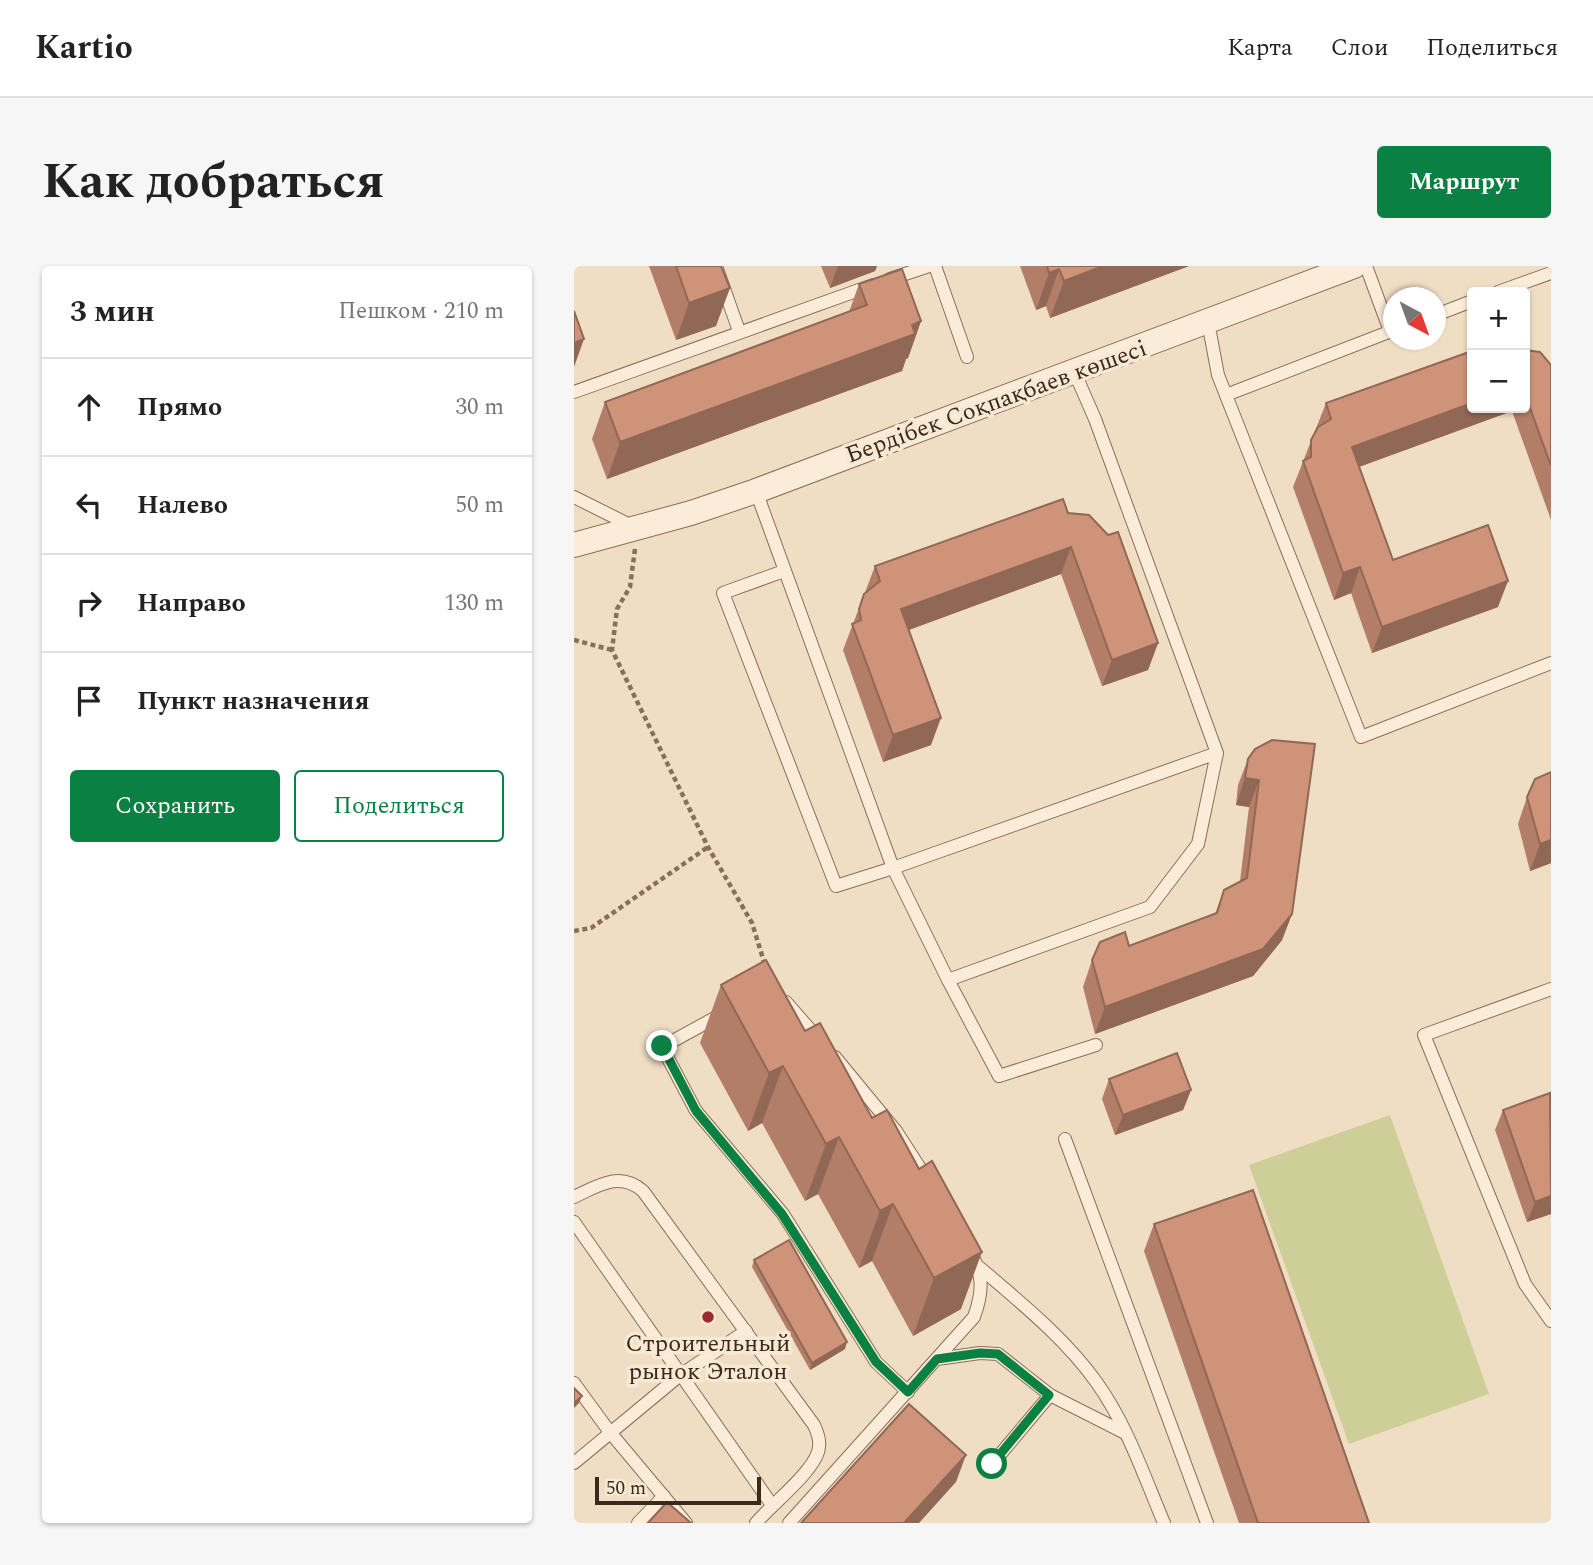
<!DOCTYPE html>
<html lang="ru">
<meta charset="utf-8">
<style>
:root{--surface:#fff;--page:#f6f6f6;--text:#222;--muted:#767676;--line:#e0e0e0;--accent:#0b8043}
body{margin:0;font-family:Spectral,serif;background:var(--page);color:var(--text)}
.controls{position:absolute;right:21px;top:21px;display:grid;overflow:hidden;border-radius:7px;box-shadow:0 2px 5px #0004}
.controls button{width:63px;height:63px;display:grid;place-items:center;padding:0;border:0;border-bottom:2px solid var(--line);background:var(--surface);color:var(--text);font:35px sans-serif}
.compass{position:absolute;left:809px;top:21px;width:63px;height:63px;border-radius:50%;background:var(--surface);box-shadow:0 2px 5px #0004;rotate:139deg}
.scale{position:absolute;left:21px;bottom:18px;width:166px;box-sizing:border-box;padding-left:7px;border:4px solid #3b291e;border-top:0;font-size:19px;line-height:24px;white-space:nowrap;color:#3b291e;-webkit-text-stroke:5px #f7e9d4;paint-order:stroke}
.stop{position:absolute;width:21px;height:21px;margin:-16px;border:5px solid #0b8043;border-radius:50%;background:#fff}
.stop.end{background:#0b8043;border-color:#fff;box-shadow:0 2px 7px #0008}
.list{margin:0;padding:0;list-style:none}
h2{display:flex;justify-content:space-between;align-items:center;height:91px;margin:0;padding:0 28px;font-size:30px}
h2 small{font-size:23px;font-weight:400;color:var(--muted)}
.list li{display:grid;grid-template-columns:46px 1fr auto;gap:21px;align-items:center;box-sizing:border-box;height:98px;padding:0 28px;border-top:2px solid var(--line)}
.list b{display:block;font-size:26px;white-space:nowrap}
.list em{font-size:23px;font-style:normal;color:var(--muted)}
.actions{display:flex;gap:14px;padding:21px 28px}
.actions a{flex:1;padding:16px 0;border:2px solid var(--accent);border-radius:7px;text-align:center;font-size:24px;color:var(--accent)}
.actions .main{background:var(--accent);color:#fff}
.icon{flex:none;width:38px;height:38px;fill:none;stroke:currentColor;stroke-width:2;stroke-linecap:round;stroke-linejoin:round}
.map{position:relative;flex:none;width:977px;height:1257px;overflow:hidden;border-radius:7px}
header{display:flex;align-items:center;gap:42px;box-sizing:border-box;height:98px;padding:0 35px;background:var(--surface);border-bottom:2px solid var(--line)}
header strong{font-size:33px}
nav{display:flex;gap:38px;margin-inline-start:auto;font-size:24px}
.intro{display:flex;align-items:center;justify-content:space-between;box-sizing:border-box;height:168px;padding:0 42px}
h1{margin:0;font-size:49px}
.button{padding:18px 32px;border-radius:7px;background:var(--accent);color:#fff;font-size:24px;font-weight:700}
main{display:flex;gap:42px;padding:0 42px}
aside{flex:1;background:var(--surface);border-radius:7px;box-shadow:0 2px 5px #0004}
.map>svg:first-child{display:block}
.green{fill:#cece98}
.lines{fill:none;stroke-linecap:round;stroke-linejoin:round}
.service-casing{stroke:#8b6e5a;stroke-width:14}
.minor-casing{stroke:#8b6e5a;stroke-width:26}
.path{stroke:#8b6e5a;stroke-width:4.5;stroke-dasharray:5 3.5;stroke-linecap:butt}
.service{stroke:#faecd8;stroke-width:12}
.minor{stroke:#faecd8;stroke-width:24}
.wall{fill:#b27e68}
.shaded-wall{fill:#916755}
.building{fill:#cf9379;stroke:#916755;stroke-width:2}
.route{stroke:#0b8043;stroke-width:9}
.poi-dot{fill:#9c2836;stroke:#f7e9d4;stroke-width:2.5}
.labels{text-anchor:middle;stroke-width:7;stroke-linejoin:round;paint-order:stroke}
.street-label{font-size:24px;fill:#3b291e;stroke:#f7e9d4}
.poi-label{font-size:24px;fill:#3b291e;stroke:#f7e9d4}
</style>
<header>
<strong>Kartio</strong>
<nav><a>Карта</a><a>Слои</a><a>Поделиться</a></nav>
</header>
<div class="intro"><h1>Как добраться</h1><a class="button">Маршрут</a></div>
<main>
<aside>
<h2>3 мин<small>Пешком · 210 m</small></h2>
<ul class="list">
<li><svg class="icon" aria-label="ahead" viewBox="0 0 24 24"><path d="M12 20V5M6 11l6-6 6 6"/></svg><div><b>Прямо</b></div><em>30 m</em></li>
<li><svg class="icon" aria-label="left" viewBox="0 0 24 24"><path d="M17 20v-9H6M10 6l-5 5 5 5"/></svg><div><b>Налево</b></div><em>50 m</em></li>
<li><svg class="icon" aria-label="right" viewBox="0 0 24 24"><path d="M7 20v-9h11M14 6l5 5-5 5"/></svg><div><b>Направо</b></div><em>130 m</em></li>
<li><svg class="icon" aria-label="arrive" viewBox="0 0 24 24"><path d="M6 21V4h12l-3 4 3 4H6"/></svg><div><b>Пункт назначения</b></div></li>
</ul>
<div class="actions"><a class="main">Сохранить</a><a>Поделиться</a></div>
</aside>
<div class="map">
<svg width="977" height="1257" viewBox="0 0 977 1257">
<rect width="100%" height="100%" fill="#f0dec4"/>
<polygon class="green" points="816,849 915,1128 775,1178 675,899"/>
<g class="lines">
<defs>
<g id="service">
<polyline points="142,0 165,65"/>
<polyline points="361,0 393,91"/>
<polyline points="792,0 816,65"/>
<polyline points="316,13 355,0"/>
<polyline points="924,26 977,7"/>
<polyline points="862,49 898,35"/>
<polyline points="634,56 644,109 787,471 977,397"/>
<polyline points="500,105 521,153 643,487 319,602 374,714 576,641 624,578 643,487"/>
<polyline points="0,126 299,19"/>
<polyline points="652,129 820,64"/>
<polyline points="182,225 319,602 262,620 149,327 210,305"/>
<polyline points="0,231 58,260"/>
<polyline points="374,714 425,810 522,779"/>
<polyline points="977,723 850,769 951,1018 977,1055"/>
<polyline points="212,736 246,775"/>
<polyline points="148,748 88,781 122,845 209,948 302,1096 334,1126"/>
<polyline points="261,791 322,865 355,916"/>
<polyline points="491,873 633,1257"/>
<path d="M0,931C25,919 46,905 69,925L240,1159C244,1168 247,1176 244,1186C237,1208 198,1238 182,1257"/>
<polyline points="0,956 198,1239"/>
<path d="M405,1001C446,1036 492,1073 523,1117C553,1159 570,1210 590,1257"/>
<polyline points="363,1093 406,1087 424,1088 476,1129 551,1167"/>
<polyline points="0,1117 35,1165 112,1257"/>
<polyline points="0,1197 105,1110 172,1065"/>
<polyline points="418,1198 476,1129"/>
<polyline points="64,1257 90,1230"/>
<path d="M215,1257L400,1051C409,1026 410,1009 396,986"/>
</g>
<polyline id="minor" points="0,279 117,247 182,225 780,0"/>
</defs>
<use href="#service" class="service-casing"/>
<use href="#minor" class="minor-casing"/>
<g class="path">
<polyline points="61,283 56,321 43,343 38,384 134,581 178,657 191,699"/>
<polyline points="0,374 38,384"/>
<polyline points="0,665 17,662 134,581"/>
</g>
<use href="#service" class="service"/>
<use href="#minor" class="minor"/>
</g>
<g class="wall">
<polygon points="75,0 147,0 142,60 102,74"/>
<polygon points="247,0 303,0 301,5 256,22"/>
<polygon points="446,0 615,0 476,52 472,40 462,44"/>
<polygon points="285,18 347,55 334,92 332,93 328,105 33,213 18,173 31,136 275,46"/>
<polygon points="951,84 977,99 977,254 938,145 785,201 819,294 924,341 798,387 777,327 760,334 719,221 752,137 898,142 951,142"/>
<polygon points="494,247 584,377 574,404 528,420 487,308 335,364 357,479 309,496 269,384 301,300"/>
<polygon points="681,483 718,648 708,674 679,710 521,768 509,721 518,694 641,648 650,624 666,615 675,541 662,539 664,519 674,493"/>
<polygon points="953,531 977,597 956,605 944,558"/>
<polygon points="147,719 231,765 387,1043 339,1070 298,995 285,1002 244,928 231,935 188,857 174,865 126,777"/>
<polygon points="535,813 617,824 609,844 541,869 528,833"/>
<polygon points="977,830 977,948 953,956 921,864 929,844"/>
<polygon points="580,958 795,1257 665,1257 570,985"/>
<polygon points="180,994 271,1083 236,1104 178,1001"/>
</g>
<g class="shaded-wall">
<polygon points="264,0 303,0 301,5 256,22"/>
<polygon points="529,0 615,0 476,52 490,15"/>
<polygon points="485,3 472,40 462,44 475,7"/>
<polygon points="156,22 142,60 102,74 115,37"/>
<polygon points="347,55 334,92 332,93 328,105 33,213 46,176"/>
<polygon points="10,73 0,101 0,77"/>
<polygon points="898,137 898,142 939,142 938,145 768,207 778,181"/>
<polygon points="497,281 487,308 318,370 327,343"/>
<polygon points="786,301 777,327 760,334 769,307"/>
<polygon points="934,315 924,341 798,387 808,361"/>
<polygon points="584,377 574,404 528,420 538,394"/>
<polygon points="367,452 357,479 309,496 319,469"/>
<polygon points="671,512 685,514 675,541 662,539"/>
<polygon points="977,574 977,597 956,605 966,578"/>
<polygon points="718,648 708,674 679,710 521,768 531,741"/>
<polygon points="209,800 188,857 174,865 195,807"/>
<polygon points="617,824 609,844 541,869 549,849"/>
<polygon points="265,871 244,928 231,935 252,878"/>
<polygon points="977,930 977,948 953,956 961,936"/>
<polygon points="319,938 298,995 285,1002 306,945"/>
<polygon points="408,986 387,1043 339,1070 360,1012"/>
<polygon points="273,1076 271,1083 236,1104 238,1097"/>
<polygon points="8,1130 5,1137 0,1142 0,1137"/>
<polygon points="392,1189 382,1216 345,1257 330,1257"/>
</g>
<g class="building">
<polygon points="102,0 147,0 156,22 115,37"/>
<polygon points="473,0 529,0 490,15 485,3 475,7"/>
<polygon points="328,3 347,55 338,59 341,68 46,176 31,136 293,39 285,18"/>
<polygon points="0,45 10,73 0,77"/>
<polygon points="951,84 966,86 977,99 977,200 951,128"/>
<polygon points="898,85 898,137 778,181 819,294 914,259 934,315 808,361 786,301 769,307 729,195 737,191 737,174 744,161 757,153 752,137"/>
<polygon points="489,233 494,247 515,249 534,269 544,266 584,377 538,394 497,281 327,343 367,452 319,469 278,358 287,354 285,343 290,328 306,315 301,300"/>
<polygon points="698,474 741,478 718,648 689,683 531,741 518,694 526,676 551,666 555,680 643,647 650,624 673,612 685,514 671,512 674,493 681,483"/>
<polygon points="977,506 977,574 966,578 953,531 961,513"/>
<polygon points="192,694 231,765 246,757 298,852 313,844 345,903 358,895 408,986 360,1012 319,938 306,945 265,871 252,878 209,800 195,807 147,719"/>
<polygon points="603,787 617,824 549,849 535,813"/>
<polygon points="976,827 977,930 961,936 929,844"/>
<polygon points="679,924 795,1257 684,1257 580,958"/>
<polygon points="215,974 273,1076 238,1097 180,994"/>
<polygon points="0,1122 8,1130 0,1137"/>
<polygon points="335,1138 392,1189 330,1257 227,1257"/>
<polygon points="93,1236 117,1257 74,1257"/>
</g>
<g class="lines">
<polyline class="route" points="88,780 122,845 208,948 302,1096 334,1126 363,1093 406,1087 424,1088 475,1129 418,1198"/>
</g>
<circle class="poi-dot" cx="134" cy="1051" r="7"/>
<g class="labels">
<g class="street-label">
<text transform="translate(422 135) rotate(-20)" y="8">Бердібек Соқпақбаев көшесі</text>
</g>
<g class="poi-label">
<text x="134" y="1085">Строительный<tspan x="134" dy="28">рынок Эталон</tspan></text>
</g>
</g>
</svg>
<div class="controls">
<button>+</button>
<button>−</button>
</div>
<svg class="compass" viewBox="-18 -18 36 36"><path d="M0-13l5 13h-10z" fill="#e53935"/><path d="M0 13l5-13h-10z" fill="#767676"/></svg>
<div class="scale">50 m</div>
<div class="stop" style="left:418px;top:1198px"></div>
<div class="stop end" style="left:88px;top:780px"></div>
</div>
</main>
